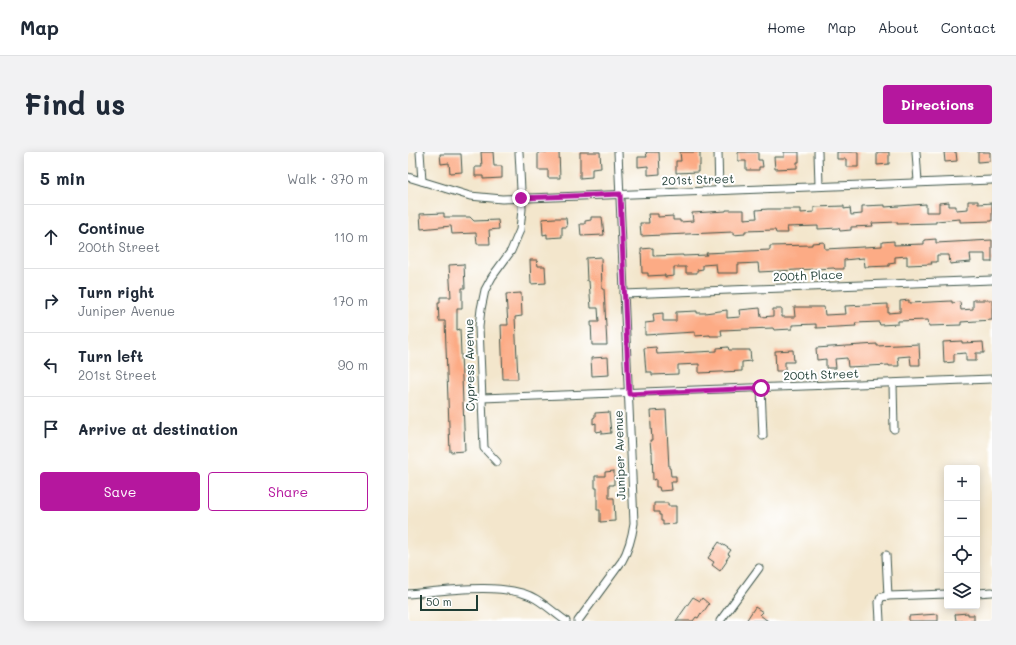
<!DOCTYPE html>
<meta charset="utf-8">
<style>
:root{--surface:#fff;--page:#f2f2f3;--text:#1f2937;--muted:#747a83;--line:#e0e1e3;--accent:#b5179e}
body{margin:0;font-family:Mali,sans-serif;background:var(--page);color:var(--text)}
.controls{position:absolute;right:12px;bottom:12px;display:grid;overflow:hidden;border-radius:4px;box-shadow:0 2px 10px #0003}
.controls button{width:36px;height:36px;display:grid;place-items:center;padding:0;border:0;border-bottom:1px solid var(--line);background:var(--surface);color:var(--text);font:20px sans-serif}
.scale{position:absolute;left:12px;bottom:10px;width:58px;box-sizing:border-box;padding-left:4px;border:2px solid #1f3d34;border-top:0;font-size:11px;line-height:14px;white-space:nowrap;color:#1f3d34;-webkit-text-stroke:3px #fff;paint-order:stroke}
.stop{position:absolute;width:12px;height:12px;margin:-9px;border:3px solid #b5179e;border-radius:50%;background:#fff}
.stop.end{background:#b5179e;border-color:#fff;box-shadow:0 1px 4px #0008}
.list{margin:0;padding:0;list-style:none}
h2{display:flex;justify-content:space-between;align-items:center;height:52px;margin:0;padding:0 16px;font-size:17px}
h2 small{font-size:13px;font-weight:400;color:var(--muted)}
.list li{display:grid;grid-template-columns:26px 1fr auto;gap:12px;align-items:center;box-sizing:border-box;height:64px;padding:0 16px;border-top:1px solid var(--line)}
.list b{display:block;font-size:15px;white-space:nowrap}
.list p{margin:0;font-size:13px;white-space:nowrap;color:var(--muted)}
.list em{font-size:13px;font-style:normal;color:var(--muted)}
.actions{display:flex;gap:8px;padding:12px 16px}
.actions a{flex:1;padding:9px 0;border:1px solid var(--accent);border-radius:4px;text-align:center;font-size:14px;color:var(--accent)}
.actions .main{background:var(--accent);color:#fff}
.icon{flex:none;width:22px;height:22px;fill:none;stroke:currentColor;stroke-width:2;stroke-linecap:round;stroke-linejoin:round}
.map{position:relative;flex:none;width:584px;height:469px;overflow:hidden;border-radius:4px}
header{display:flex;align-items:center;gap:24px;box-sizing:border-box;height:56px;padding:0 20px;background:var(--surface);border-bottom:1px solid var(--line)}
header strong{font-size:19px}
nav{display:flex;gap:22px;margin-inline-start:auto;font-size:14px}
.intro{display:flex;align-items:center;justify-content:space-between;box-sizing:border-box;height:96px;padding:0 24px}
h1{margin:0;font-size:28px}
.button{padding:10px 18px;border-radius:4px;background:var(--accent);color:#fff;font-size:14px;font-weight:700}
main{display:flex;gap:24px;padding:0 24px}
aside{flex:1;background:var(--surface);border-radius:4px;box-shadow:0 2px 10px #0003}
.map>svg:first-child{display:block}
.building{fill:#fcab85}
.lines{fill:none;stroke-linecap:round;stroke-linejoin:round}
.minor-casing{stroke:#3f564b;stroke-width:9}
.minor{stroke:#fff;stroke-width:7}
.route{stroke:#b5179e;stroke-width:5}
.labels{text-anchor:middle;stroke-width:4;stroke-linejoin:round;paint-order:stroke}
.street-label{font-size:12px;fill:#1f3d34;stroke:#fff}
</style>
<header>
<strong>Map</strong>
<nav><a>Home</a><a>Map</a><a>About</a><a>Contact</a></nav>
</header>
<div class="intro"><h1>Find us</h1><a class="button">Directions</a></div>
<main>
<aside>
<h2>5 min<small>Walk · 370 m</small></h2>
<ul class="list">
<li><svg class="icon" aria-label="ahead" viewBox="0 0 24 24"><path d="M12 20V5M6 11l6-6 6 6"/></svg><div><b>Continue</b><p>200th Street</p></div><em>110 m</em></li>
<li><svg class="icon" aria-label="right" viewBox="0 0 24 24"><path d="M7 20v-9h11M14 6l5 5-5 5"/></svg><div><b>Turn right</b><p>Juniper Avenue</p></div><em>170 m</em></li>
<li><svg class="icon" aria-label="left" viewBox="0 0 24 24"><path d="M17 20v-9H6M10 6l-5 5 5 5"/></svg><div><b>Turn left</b><p>201st Street</p></div><em>90 m</em></li>
<li><svg class="icon" aria-label="arrive" viewBox="0 0 24 24"><path d="M6 21V4h12l-3 4 3 4H6"/></svg><div><b>Arrive at destination</b></div></li>
</ul>
<div class="actions"><a class="main">Save</a><a>Share</a></div>
</aside>
<div class="map">
<svg width="584" height="469" viewBox="0 0 584 469">
<rect width="100%" height="100%" fill="#fff"/>
<filter id="ink" filterUnits="userSpaceOnUse"><feTurbulence type="fractalNoise" baseFrequency=".025" numOctaves="2"/><feDisplacementMap in="SourceGraphic" scale="8" xChannelSelector="R" yChannelSelector="G"/><feConvolveMatrix kernelMatrix="1 2 1 2 8 2 1 2 1" color-interpolation-filters="sRGB"/></filter>
<filter id="wash" filterUnits="userSpaceOnUse"><feTurbulence type="fractalNoise" baseFrequency=".012" numOctaves="4" result="noise"/><feDisplacementMap in="SourceGraphic" scale="16" xChannelSelector="R" yChannelSelector="G"/><feGaussianBlur stdDeviation="0.9" result="paint"/><feColorMatrix in="noise" values="0 0 0 0 0 0 0 0 0 0 0 0 0 0 0 0 0 1.4 0 .05"/><feComposite in="paint" operator="in"/></filter>
<g filter="url(#wash)">
<rect width="100%" height="100%" fill="#f3e6cc"/>
<g id="blocks">
<g class="building">
<polygon points="73,0 85,0 86,14 94,14 94,26 75,27 75,24 67,24 67,15 74,15"/>
<polygon points="130,0 151,0 152,26 140,26 140,18 130,18"/>
<polygon points="172,0 192,0 193,16 184,17 184,25 172,26"/>
<polygon points="238,0 251,0 252,22 240,23 240,14 230,15 230,5 239,5"/>
<polygon points="272,0 292,0 292,14 290,14 290,20 268,21 268,9 273,9"/>
<polygon points="330,0 350,0 350,8 354,8 355,15 351,15 351,18 338,18 338,9 330,9"/>
<polygon points="376,0 391,0 391,10 389,10 389,16 367,17 366,5 376,5"/>
<polygon points="429,0 450,0 450,15 438,15 438,7 429,7"/>
<polygon points="469,0 481,0 481,12 469,13"/>
<polygon points="536,0 548,0 549,9 537,10"/>
<polygon points="570,0 582,0 582,9 570,10"/>
<polygon points="32,2 53,2 54,20 42,21 41,11 33,12"/>
<polygon points="560,49 570,49 570,52 584,51 584,69 552,70 552,67 528,69 528,71 489,72 489,70 464,71 465,74 443,75 443,78 432,79 431,76 410,77 410,74 379,75 380,81 368,81 367,78 337,79 337,82 325,83 325,80 233,84 232,71 241,71 240,62 250,62 250,65 265,64 265,68 272,68 272,70 285,69 284,61 318,59 318,58 336,58 336,67 349,66 348,58 360,57 393,57 393,61 406,60 406,55 436,54 436,57 442,56 443,63 454,62 454,54 477,53 477,55 518,52 518,60 531,60 531,51 541,50 541,54 548,54 548,58 560,57"/>
<polygon points="36,61 36,65 62,65 66,69 90,68 91,77 81,78 82,92 69,92 68,81 44,82 43,74 13,77 12,62"/>
<polygon points="183,65 194,65 196,83 173,84 172,72 177,72 177,69 183,68"/>
<polygon points="147,66 158,66 159,75 154,75 154,85 139,86 139,82 135,83 134,67"/>
<polygon points="528,87 528,91 584,88 584,110 577,110 577,102 562,102 563,110 551,111 542,112 541,103 529,103 529,110 523,110 524,112 499,113 499,104 487,105 487,111 481,112 481,114 457,115 456,106 436,108 436,117 427,117 426,116 351,120 350,111 330,112 330,121 309,121 308,112 295,113 295,117 289,118 289,121 278,121 278,115 266,115 266,124 257,125 257,123 240,124 240,121 234,121 233,97 245,96 245,104 275,103 275,104 299,103 298,101 362,98 362,94 404,93 404,91 416,90 417,97 474,94 474,90 486,89 486,93 516,92 516,88"/>
<polygon points="193,105 194,137 196,137 199,193 184,193 183,170 191,170 190,156 183,156 181,129 179,129 178,106"/>
<polygon points="122,108 129,108 130,114 137,114 138,131 123,132"/>
<polygon points="56,112 57,136 54,136 54,157 49,157 49,178 52,177 57,299 42,300 37,169 31,169 30,151 32,151 32,145 43,145 41,113"/>
<polygon points="113,141 114,164 107,165 110,227 95,227 93,173 100,173 98,142"/>
<polygon points="501,148 501,151 544,149 544,151 552,150 553,158 565,157 565,148 584,148 584,168 553,170 553,173 521,174 520,168 490,169 490,172 472,173 471,170 447,171 448,174 429,175 408,176 408,172 384,173 384,177 366,178 365,176 313,178 314,184 302,184 302,183 287,184 287,180 237,183 237,171 246,170 245,162 255,161 255,169 268,169 268,160 289,159 289,161 297,161 319,158 319,166 332,165 331,158 352,156 353,165 365,164 365,157 374,157 374,165 387,165 386,155 416,155 417,163 438,162 437,154 480,152 480,161 492,160 492,149"/>
<polygon points="554,189 554,191 575,190 576,201 568,201 568,209 558,209 558,201 546,202 546,210 536,211 535,190"/>
<polygon points="469,192 469,194 511,192 512,213 503,213 502,204 490,205 491,214 481,214 481,213 440,215 439,206 427,207 428,216 418,216 418,207 409,208 408,196"/>
<polygon points="248,195 249,202 309,199 309,196 320,195 321,198 342,198 343,209 334,210 334,219 291,221 291,212 270,213 270,222 244,223 244,220 238,220 236,196"/>
<polygon points="385,198 386,210 377,210 377,219 368,219 367,199"/>
<polygon points="200,205 201,223 184,224 183,206"/>
<polygon points="258,258 261,316 262,316 263,324 268,324 268,330 263,330 264,338 252,339 251,335 248,335 248,327 245,328 244,300 243,300 242,288 244,288 242,259"/>
<polygon points="201,260 203,281 194,282 194,279 188,280 188,271 185,272 185,266 187,265 187,261"/>
<polygon points="206,319 206,333 201,333 201,346 206,346 207,369 192,370 192,358 189,358 189,336 187,336 187,324 197,324 197,320"/>
<polygon points="246,351 260,351 260,354 268,354 268,372 255,373 255,369 253,369 253,363 251,363 251,360 246,360"/>
<polygon points="311,390 323,398 320,402 322,403 318,408 319,409 312,419 304,413 306,410 300,406"/>
<polygon points="285,445 292,449 294,446 301,452 294,462 293,461 290,466 288,465 285,469 268,469"/>
<polygon points="347,455 355,460 352,463 360,469 338,469"/>
<polygon points="560,461 560,463 566,463 566,469 548,469 547,462"/>
<polygon points="530,462 530,469 501,469 501,464"/>
</g>
</g>
</g>
<g filter="url(#ink)">
<use href="#blocks" fill-opacity="0" stroke="#3f564b" stroke-width="1"/>
<g class="lines">
<defs>
<g id="minor">
<polyline points="12,0 14,29"/>
<polyline points="310,0 311,38"/>
<polyline points="410,0 411,34"/>
<polyline points="508,0 510,30"/>
<polyline points="0,25 62,44 94,47 584,28"/>
<polyline points="216,142 584,128"/>
<polyline points="485,232 486,277"/>
<polyline points="353,236 355,284"/>
<polyline points="74,246 584,227"/>
<polyline points="89,310 76,296 71,175 73,157 77,138 84,125 103,99 112,78 114,57 111,0"/>
<polyline points="478,403 480,444"/>
<polyline points="569,441 584,440"/>
<path d="M0,442C34,439 98,429 128,447C138,453 148,462 158,469"/>
<path d="M170,469L214,409C221,397 224,385 226,371L210,0"/>
<polyline points="312,469 351,416"/>
<polyline points="472,469 471,450 473,445 480,444 539,442"/>
</g>
</defs>
<use href="#minor" class="minor-casing"/>
<use href="#minor" class="minor"/>
</g>
</g>
<g class="lines" filter="url(#ink)">
<polyline class="route" points="113,46 212,42 221,242 353,236"/>
</g>
<g class="labels">
<g class="street-label">
<text transform="translate(290 28) rotate(-2)" y="4">201st Street</text>
<text transform="translate(400 124) rotate(-2)" y="4">200th Place</text>
<text transform="translate(62 213) rotate(-91)" y="4">Cypress Avenue</text>
<text transform="translate(413 223) rotate(-2)" y="4">200th Street</text>
<text transform="translate(212 303) rotate(-92)" y="4">Juniper Avenue</text>
</g>
</g>
</svg>
<div class="controls">
<button>+</button>
<button>−</button>
<button><svg class="icon" aria-label="locate" viewBox="0 0 24 24"><circle cx="12" cy="12" r="6"/><path d="M12 2v4M12 18v4M2 12h4M18 12h4"/></svg></button>
<button><svg class="icon" aria-label="layers" viewBox="0 0 24 24"><path d="M12 4l9 5-9 5-9-5zM3 14l9 5 9-5"/></svg></button>
</div>
<div class="scale">50 m</div>
<div class="stop" style="left:353px;top:236px"></div>
<div class="stop end" style="left:113px;top:46px"></div>
</div>
</main>
